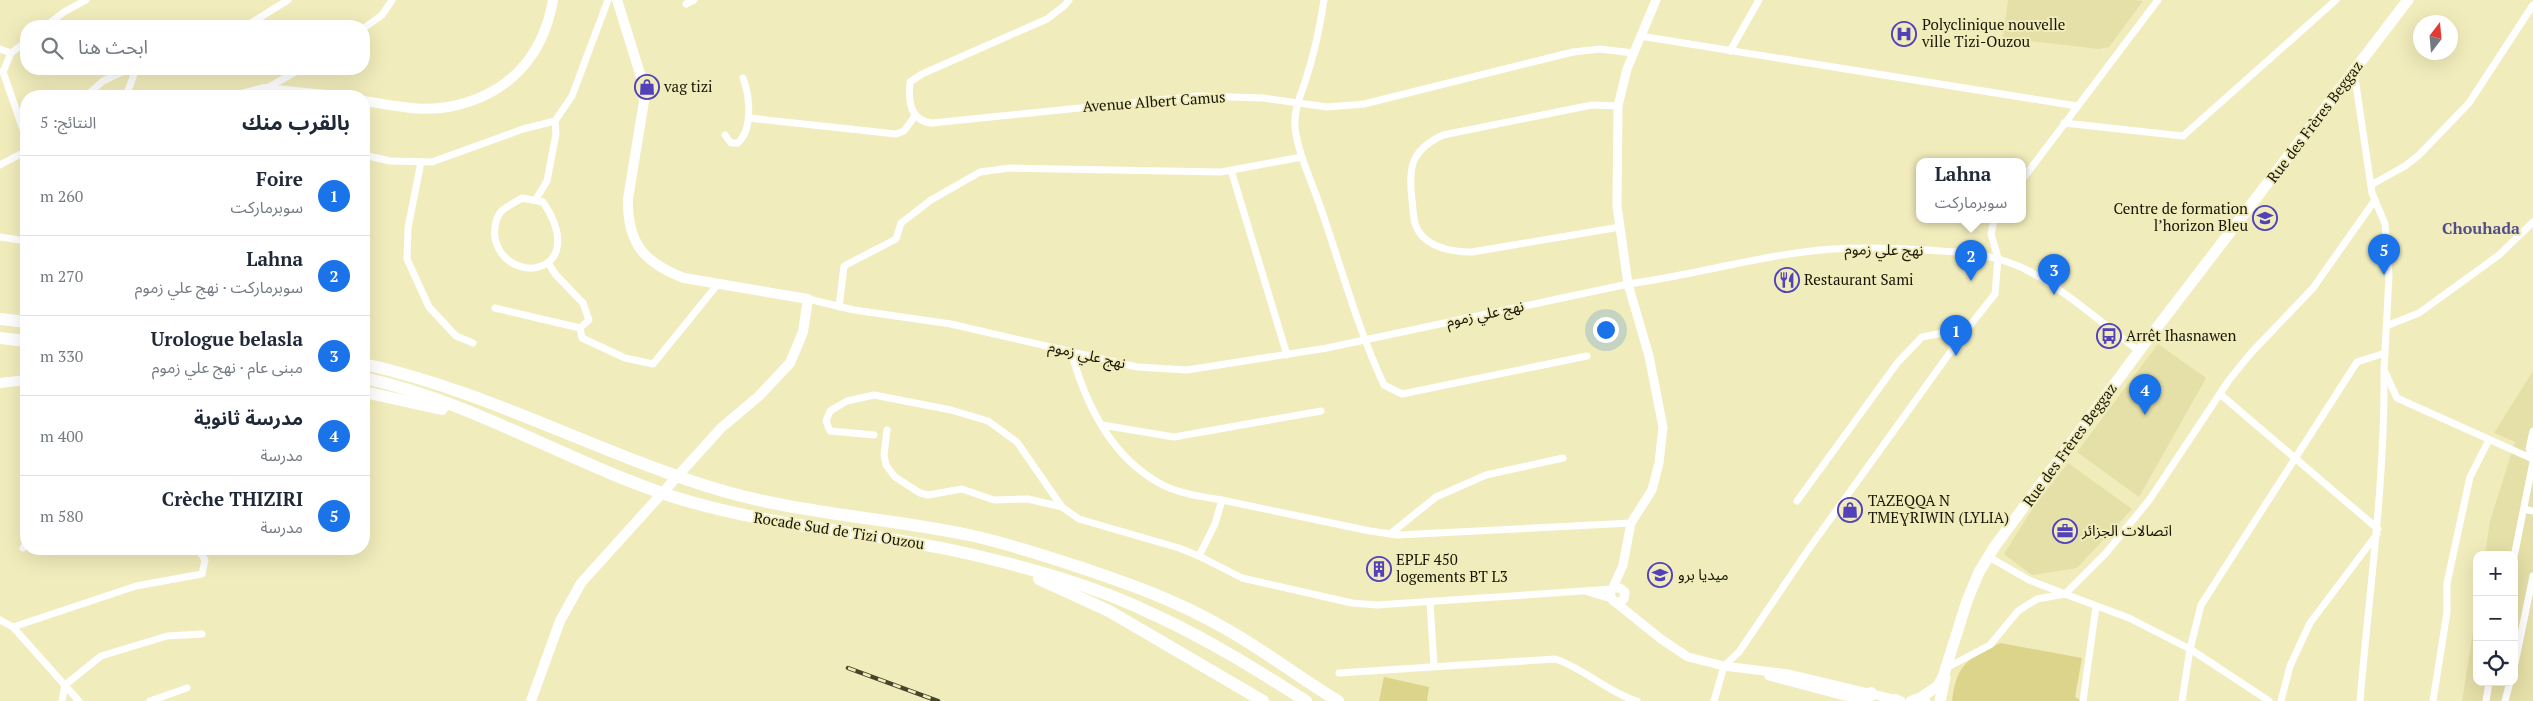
<!DOCTYPE html>
<html lang="ar">
<meta charset="utf-8">
<style>
:root{--surface:#fff;--page:#f2f2f3;--text:#1f2937;--muted:#747a83;--line:#e0e1e3;--accent:#1a73e8}
body{margin:0;font-family:"PT Serif","Noto Sans Arabic",serif;background:var(--page);color:var(--text);direction:rtl}
.controls{position:absolute;right:15px;bottom:15px;display:grid;overflow:hidden;border-radius:10px;box-shadow:0 5px 20px #0002}
.controls button{width:45px;height:45px;display:grid;place-items:center;padding:0;border:0;border-bottom:1px solid var(--line);background:var(--surface);color:var(--text);font:25px sans-serif}
.compass{position:absolute;left:2413px;top:15px;width:45px;height:45px;border-radius:50%;background:var(--surface);box-shadow:0 5px 20px #0002;rotate:16deg}
.you{position:absolute;left:1605px;top:329px;width:18px;height:18px;margin:-12px;border:4px solid #fff;border-radius:50%;background:#1a73e8;box-shadow:0 0 0 8px #1a73e833}
.badge{display:grid;place-items:center;width:32px;height:32px;border-radius:50%;background:var(--accent);color:#fff;font-size:16px;font-weight:700}
.pin{position:absolute;translate:-50% -41px;filter:drop-shadow(0 1px 2px #0008)}
.pin::after{content:'';position:absolute;top:26px;width:18px;height:15px;background:inherit;clip-path:polygon(0 0,100% 0,50% 100%)}
.popup{position:absolute;left:1916px;top:158px;width:110px;height:65px;box-sizing:border-box;display:grid;place-content:center;border-radius:10px;background:var(--surface);filter:drop-shadow(0 1px 4px #0005);font-size:16px;white-space:nowrap;color:var(--muted)}
.popup b{font-size:19px;color:var(--text)}
.popup::after{content:'';position:absolute;left:50%;top:100%;margin-left:-10px;border:10px solid transparent;border-top-color:var(--surface)}
.list{margin:0;padding:0;list-style:none}
h2{display:flex;justify-content:space-between;align-items:center;height:65px;margin:0;padding:0 20px;font-size:21px}
h2 small{font-size:16px;font-weight:400;color:var(--muted)}
.list li{display:grid;grid-template-columns:32px 1fr auto;gap:15px;align-items:center;box-sizing:border-box;height:80px;padding:0 20px;border-top:1px solid var(--line)}
.list b{display:block;font-size:19px;white-space:nowrap}
.list p{margin:0;font-size:16px;white-space:nowrap;color:var(--muted)}
.list em{font-size:16px;font-style:normal;color:var(--muted)}
.icon{flex:none;width:28px;height:28px;fill:none;stroke:currentColor;stroke-width:2;stroke-linecap:round;stroke-linejoin:round}
.map{position:relative;flex:none;width:2533px;height:701px;overflow:hidden;direction:ltr}
.search{position:absolute;background:var(--surface);box-shadow:0 5px 20px #0002;left:20px;top:20px;width:350px;height:55px;display:flex;align-items:center;gap:12px;box-sizing:border-box;padding:0 18px;border-radius:20px;color:var(--muted);font-size:19px}
.panel{position:absolute;background:var(--surface);box-shadow:0 5px 20px #0002;left:20px;top:90px;width:350px;height:465px;border-radius:20px;direction:rtl}
.map>svg:first-child{display:block}
.built{fill:#e5dfa8}
.green{fill:#dcd48b}
.lines{fill:none;stroke-linecap:round;stroke-linejoin:round}
.minor{stroke:#fff;stroke-width:7}
.tertiary{stroke:#fff;stroke-width:9}
.secondary{stroke:#fff;stroke-width:10}
.primary{stroke:#fff;stroke-width:11}
.motorway{stroke:#fff;stroke-width:12}
.rail-casing{stroke:#47442c;stroke-width:4.5}
.rail{stroke:#f1ecbb;stroke-width:2.5;stroke-dasharray:8;stroke-linecap:butt}
.labels{text-anchor:middle;stroke-width:4;stroke-linejoin:round;paint-order:stroke}
.poi-label{font-size:15px;fill:#171504;stroke:#f1ecbb;text-anchor:start}
.street-label{font-size:15px;fill:#171504;stroke:#f1ecbb}
.neighbourhood-label{font-size:16px;font-weight:bold;fill:#4f4e8c;stroke:#f1ecbb}
</style>
<div class="map">
<svg width="2533" height="701" viewBox="0 0 2533 701">
<rect width="100%" height="100%" fill="#f1ecbb"/>
<g class="built">
<polygon points="2008,0 2134,0 2143,1 2109,47 2099,49 2003,38"/>
<polygon points="2158,344 2206,378 2139,497 2077,452"/>
<polygon points="2533,371 2533,701 2462,701 2477,607 2477,682 2514,682 2514,555 2485,555 2490,521 2515,442 2494,433"/>
<polygon points="2068,463 2132,509 2077,568 2032,575 2004,554 2033,508"/>
</g>
<g class="green">
<path d="M2000,643L2082,658L2075,697L2082,701H1952C1957,662 1968,660 2000,643Z"/>
<polygon points="1384,677 1429,687 1427,701 1379,701"/>
</g>
<g class="lines">
<g class="minor">
<path d="M1069,0L1064,6L1047,19L922,74L910,82C908,101 910,121 932,123L1198,96L1263,98L1327,107L1364,104L1573,52L1600,49L1633,53"/>
<path d="M1324,0C1320,27 1314,55 1305,82C1301,94 1296,105 1295,118C1293,144 1312,181 1320,206C1341,266 1357,327 1384,385L1402,394L1587,356"/>
<polyline points="686,4 694,0"/>
<polyline points="46,26 64,12 86,0"/>
<polyline points="246,26 288,0"/>
<polyline points="364,28 382,15 392,0"/>
<polyline points="1640,36 2077,106"/>
<polyline points="26,42 11,53 3,72 26,138"/>
<polyline points="0,49 11,53"/>
<polyline points="1730,51 1759,0"/>
<polyline points="2354,71 2372,193 2385,224 2389,276 2384,370 2397,398 2533,459"/>
<polyline points="265,89 301,69"/>
<polyline points="86,96 103,81 128,69"/>
<polyline points="126,96 136,69"/>
<path d="M1618,106L1592,105L1443,135C1411,150 1408,167 1412,200C1413,207 1413,216 1415,223C1422,247 1451,252 1472,252L1620,227"/>
<polyline points="749,118 896,134 904,131 915,116"/>
<polyline points="2064,123 2183,136 2336,0"/>
<path d="M725,135L731,143H738C753,129 750,96 743,78"/>
<polyline points="364,155 390,161 432,162 523,129 555,121"/>
<polyline points="421,162 408,228 407,259 429,307 456,336 473,343"/>
<polyline points="0,165 26,151"/>
<polyline points="1231,170 1287,355"/>
<polyline points="2022,180 2158,0"/>
<polyline points="2371,185 2405,166 2419,155 2469,103 2533,5"/>
<path d="M522,198L543,202C590,272 511,288 496,242C493,234 495,220 500,213C504,207 516,202 522,198Z"/>
<polyline points="536,199 547,181 556,134 555,121 572,96 608,0"/>
<polyline points="0,237 26,241"/>
<polyline points="548,263 556,275 583,303 589,320 580,328 582,338 625,358 653,364 718,284"/>
<path d="M808,299L854,310L951,324L1137,367L1187,370L1327,348L1628,284C1696,275 1764,254 1832,249C1864,247 1896,248 1927,250C1958,252 1987,253 2016,265C2055,281 2104,325 2139,351"/>
<polyline points="839,307 844,266 896,239 901,223 931,200 980,172 1009,168 1221,172 1302,157"/>
<polyline points="495,308 580,328"/>
<polyline points="2386,326 2419,313 2499,255 2533,222"/>
<polyline points="2220,394 2378,529"/>
<polyline points="1102,425 1174,437 1321,411"/>
<polyline points="887,430 884,455 886,465 895,477 920,493 928,495 962,489 994,500 1028,499 1062,507"/>
<polyline points="2533,431 2529,449 2533,458"/>
<path d="M874,435L830,431L826,421L830,411L847,401L874,395L951,410L988,421L1017,442L1062,507L1079,519L1179,548L1199,556L1215,524L1222,500C1202,497 1176,493 1159,483C1111,456 1085,403 1071,351"/>
<polyline points="1222,500 1370,531 1398,535 1631,523"/>
<polyline points="1797,501 1898,362 1922,337 1958,330 1964,333"/>
<polyline points="2524,509 2533,511"/>
<polyline points="1390,534 1436,497 1486,475 1563,458"/>
<polyline points="23,548 26,544"/>
<polyline points="1199,556 1242,578 1352,603 1377,605 1613,589"/>
<polyline points="1989,557 2029,580 2065,594 2106,553 2150,499 2229,380 2251,353 2313,288 2375,200"/>
<polyline points="2514,557 2533,462"/>
<polyline points="1588,592 1611,599"/>
<polyline points="1430,602 1434,666"/>
<polyline points="0,620 13,627 79,701"/>
<polyline points="13,627 136,586 202,574 205,560 198,549"/>
<polyline points="1946,668 1990,645 2018,611 2037,599 2065,594 2129,618 2190,649 2269,701"/>
<polyline points="2514,668 2533,576"/>
<path d="M1339,673L1555,659C1584,668 1607,692 1637,701"/>
<polyline points="62,701 65,685 101,656 167,636 202,634"/>
<polyline points="150,701 187,688"/>
<polyline points="1714,701 1724,666 1739,652 1808,550 1964,333 1995,294 1998,258 1991,234 1994,220"/>
<polyline points="2083,701 2096,606"/>
<polyline points="2182,701 2190,649 2201,605 2357,362 2385,353"/>
<polyline points="2281,701 2290,666 2310,623 2377,534"/>
<path d="M2360,701C2369,592 2385,483 2384,373"/>
<polyline points="2433,701 2447,612 2447,583 2470,477 2489,440"/>
<polyline points="2486,701 2489,682"/>
<polyline points="2505,701 2510,682"/>
</g>
<g class="tertiary">
<polyline points="1614,588 1620,588 1625,592 1624,599 1620,602 1613,601 1610,594 1623,565 1631,523 1652,490 1659,463 1663,427 1649,356 1628,284 1617,206 1618,106 1627,69 1656,0"/>
<polyline points="1615,602 1661,639 1688,657 1724,666 1788,674 1901,701"/>
<polyline points="1769,676 1864,701"/>
<polyline points="1910,701 1916,698 1926,701"/>
</g>
<g class="secondary">
<polyline points="237,96 264,89 337,96"/>
<path d="M364,101C391,105 420,112 448,107C507,96 543,58 553,0"/>
<polyline points="0,383 26,380"/>
<path d="M531,701L560,621L581,583L721,428L759,396L790,363L803,332L808,299L684,278C644,263 627,243 628,199L644,101L643,83L617,0"/>
</g>
<g class="primary">
<polyline points="1920,698 1938,686 1943,677 1967,601 1979,572 1995,546 2139,351 2408,0"/>
<polyline points="1940,701 1945,678"/>
</g>
<g class="motorway">
<polyline points="0,319 26,322"/>
<polyline points="0,338 26,341"/>
<path d="M364,364C488,391 601,455 723,491C803,514 888,518 969,535C1006,543 1043,555 1079,567C1127,583 1175,600 1219,625C1260,647 1298,677 1338,701"/>
<path d="M364,378C472,401 569,463 674,497C766,526 862,531 956,551C1024,566 1094,585 1157,616C1209,640 1257,670 1306,701"/>
<polyline points="364,392 442,409"/>
<polyline points="1039,579 1109,611 1263,701"/>
<polyline points="1866,701 1871,693"/>
<polyline points="1896,701 1896,700"/>
</g>
<defs>
<polyline id="rail" points="848,668 938,701"/>
</defs>
<use href="#rail" class="rail-casing"/>
<use href="#rail" class="rail"/>
</g>
<defs>
<symbol id="hospital-ring" viewBox="-11 -11 22 22"><circle r="9.5" fill="#f1ecbb" stroke="#5242b9" stroke-width="1.5"/><path d="M-5-5h3v3.5h4V-5h3V5h-3V1.5h-4V5h-3Z" fill="#5242b9"/></symbol>
<symbol id="shop-ring" viewBox="-11 -11 22 22"><circle r="9.5" fill="#f1ecbb" stroke="#5242b9" stroke-width="1.5"/><path d="M-5-2.5h2.3a2.7 3.5 0 0 1 5.4 0H5L5.5 6h-11ZM-1.5-2.5h3a1.5 2.3 0 0 0-3 0Z" fill="#5242b9"/></symbol>
<symbol id="university-ring" viewBox="-11 -11 22 22"><circle r="9.5" fill="#f1ecbb" stroke="#5242b9" stroke-width="1.5"/><path d="M0-5L7-2L0 1L-7-2ZM-4 1L0 2.5L4 1V4Q0 6-4 4Z" fill="#5242b9"/></symbol>
<symbol id="restaurant-ring" viewBox="-11 -11 22 22"><circle r="9.5" fill="#f1ecbb" stroke="#5242b9" stroke-width="1.5"/><path d="M-5-6h1v4h1v-4h1v4h1v-4h1v5L-1.5 .5V6h-2V.5L-5-1ZM5-6V6H3V1.5H1.5Q1.5-4 5-6Z" fill="#5242b9"/></symbol>
<symbol id="bus-ring" viewBox="-11 -11 22 22"><circle r="9.5" fill="#f1ecbb" stroke="#5242b9" stroke-width="1.5"/><path d="M-5-6H5V4H4V6H2V4H-2V6H-4V4H-5ZM-3.5-4V0h7V-4ZM-3.5 1.2v1.5H-2V1.2ZM2 1.2v1.5H3.5V1.2Z" fill="#5242b9"/></symbol>
<symbol id="office-ring" viewBox="-11 -11 22 22"><circle r="9.5" fill="#f1ecbb" stroke="#5242b9" stroke-width="1.5"/><path d="M-6-3h4V-5.5h4V-3h4V5H-6ZM-1-4.5V-3h2v-1.5ZM-6 0V1H6V0Z" fill="#5242b9"/></symbol>
<symbol id="building-ring" viewBox="-11 -11 22 22"><circle r="9.5" fill="#f1ecbb" stroke="#5242b9" stroke-width="1.5"/><path d="M-4-6H4V6H1V3H-1V6H-4ZM-2.5-4.3h1.7v1.8h-1.7ZM.8-4.3h1.7v1.8H.8ZM-2.5-1h1.7V.8h-1.7ZM.8-1h1.7V.8H.8Z" fill="#5242b9"/></symbol>
<symbol id="school-ring" viewBox="-11 -11 22 22"><circle r="9.5" fill="#f1ecbb" stroke="#5242b9" stroke-width="1.5"/><path d="M0-5L7-2L0 1L-7-2ZM-4 1L0 2.5L4 1V4Q0 6-4 4Z" fill="#5242b9"/></symbol>
</defs>
<g fill-rule="evenodd">
<use href="#hospital-ring" x="1890" y="20" width="28" height="28"/>
<use href="#shop-ring" x="633" y="73" width="28" height="28"/>
<use href="#university-ring" x="2251" y="204" width="28" height="28"/>
<use href="#restaurant-ring" x="1773" y="266" width="28" height="28"/>
<use href="#bus-ring" x="2095" y="322" width="28" height="28"/>
<use href="#shop-ring" x="1836" y="496" width="28" height="28"/>
<use href="#office-ring" x="2051" y="517" width="28" height="28"/>
<use href="#building-ring" x="1365" y="555" width="28" height="28"/>
<use href="#school-ring" x="1646" y="561" width="28" height="28"/>
</g>
<g class="labels">
<g class="poi-label">
<text x="1922" y="30">Polyclinique nouvelle<tspan x="1922" dy="17">ville Tizi-Ouzou</tspan></text>
<text x="664" y="92">vag tizi</text>
<text x="2248" y="214" text-anchor="end">Centre de formation<tspan x="2248" dy="17">l’horizon Bleu</tspan></text>
<text x="1804" y="285">Restaurant Sami</text>
<text x="2126" y="341">Arrêt Ihasnawen</text>
<text x="1868" y="506">TAZEQQA N<tspan x="1868" dy="17">TMEƔRIWIN (LYLIA)</tspan></text>
<text x="2082" y="536">اتصالات الجزائر</text>
<text x="1396" y="565">EPLF 450<tspan x="1396" dy="17">logements BT L3</tspan></text>
<text x="1678" y="580">ميديا برو</text>
</g>
<g class="street-label">
<text transform="translate(1154 102) rotate(-4)" y="5">Avenue Albert Camus</text>
<text transform="translate(2315 122) rotate(-53)" y="5">Rue des Frères Beggaz</text>
<text transform="translate(1884 250) rotate(1)" y="5">نهج علي زموم</text>
<text transform="translate(1485 314) rotate(-12)" y="5">نهج علي زموم</text>
<text transform="translate(1087 355) rotate(13)" y="5">نهج علي زموم</text>
<text transform="translate(2070 445) rotate(-54)" y="5">Rue des Frères Beggaz</text>
<text transform="translate(839 531) rotate(9)" y="5">Rocade Sud de Tizi Ouzou</text>
</g>
<g class="neighbourhood-label">
<text x="2481" y="234">Chouhada</text>
</g>
</g>
</svg>
<div class="controls">
<button>+</button>
<button>−</button>
<button><svg class="icon" aria-label="locate" viewBox="0 0 24 24"><circle cx="12" cy="12" r="6"/><path d="M12 2v4M12 18v4M2 12h4M18 12h4"/></svg></button>
</div>
<svg class="compass" viewBox="-18 -18 36 36"><path d="M0-13l5 13h-10z" fill="#e53935"/><path d="M0 13l5-13h-10z" fill="#747a83"/></svg>
<div class="you"></div>
<div class="pin badge" style="left:1956px;top:356px">1</div>
<div class="pin badge" style="left:1971px;top:281px">2</div>
<div class="popup"><b>Lahna</b>سوبرماركت</div>
<div class="pin badge" style="left:2054px;top:295px">3</div>
<div class="pin badge" style="left:2145px;top:415px">4</div>
<div class="pin badge" style="left:2384px;top:275px">5</div>
<div class="search"><svg class="icon" aria-label="search" viewBox="0 0 24 24"><circle cx="10" cy="10" r="6"/><path d="M15 15l6 6"/></svg>ابحث هنا</div>
<section class="panel">
<h2>بالقرب منك<small>النتائج: 5</small></h2>
<ul class="list">
<li><span class="badge">1</span><div><b>Foire</b><p>سوبرماركت</p></div><em>260 m</em></li>
<li><span class="badge">2</span><div><b>Lahna</b><p>سوبرماركت · نهج علي زموم</p></div><em>270 m</em></li>
<li><span class="badge">3</span><div><b>Urologue belasla</b><p>مبنى عام · نهج علي زموم</p></div><em>330 m</em></li>
<li><span class="badge">4</span><div><b>مدرسة ثانوية</b><p>مدرسة</p></div><em>400 m</em></li>
<li><span class="badge">5</span><div><b>Crèche THIZIRI</b><p>مدرسة</p></div><em>580 m</em></li>
</ul>
</section>
</div>
